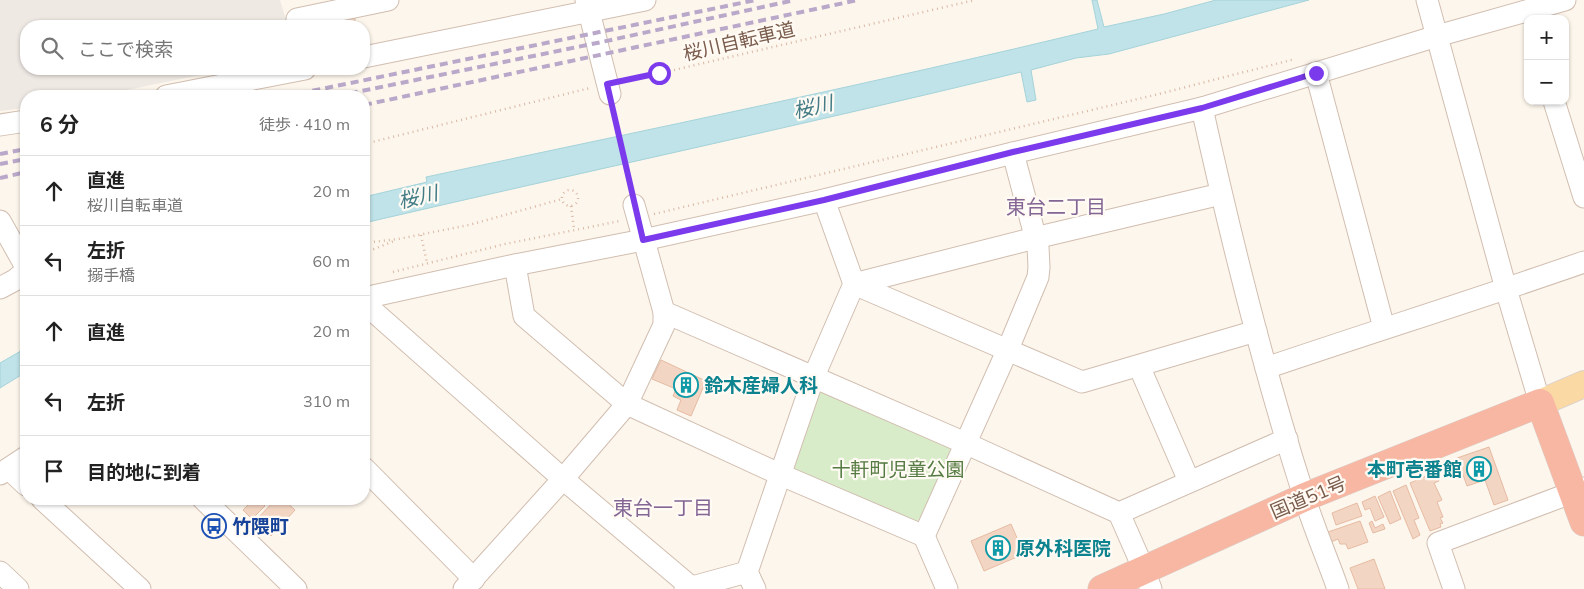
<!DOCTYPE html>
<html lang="ja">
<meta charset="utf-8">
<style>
:root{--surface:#fff;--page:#f2f2f2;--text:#222;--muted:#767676;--line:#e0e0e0}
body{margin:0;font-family:Mulish,"Noto Sans JP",sans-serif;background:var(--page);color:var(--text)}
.controls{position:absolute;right:15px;top:15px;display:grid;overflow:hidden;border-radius:10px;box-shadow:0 1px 4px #0004}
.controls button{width:45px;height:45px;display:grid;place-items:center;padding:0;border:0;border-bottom:1px solid var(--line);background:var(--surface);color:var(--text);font:25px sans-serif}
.stop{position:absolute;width:15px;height:15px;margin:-11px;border:4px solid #7c3aed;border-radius:50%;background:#fff}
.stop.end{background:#7c3aed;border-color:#fff;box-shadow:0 1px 5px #0008}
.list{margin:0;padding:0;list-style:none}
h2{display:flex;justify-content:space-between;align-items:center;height:65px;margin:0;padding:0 20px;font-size:21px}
h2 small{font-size:16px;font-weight:400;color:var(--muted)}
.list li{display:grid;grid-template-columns:32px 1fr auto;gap:15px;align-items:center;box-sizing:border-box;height:70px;padding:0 20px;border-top:1px solid var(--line)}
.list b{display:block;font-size:19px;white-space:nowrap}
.list p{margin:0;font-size:16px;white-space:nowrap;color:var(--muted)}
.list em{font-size:16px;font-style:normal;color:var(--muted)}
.icon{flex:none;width:28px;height:28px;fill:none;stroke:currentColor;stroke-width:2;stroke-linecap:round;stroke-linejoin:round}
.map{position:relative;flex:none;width:1584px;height:589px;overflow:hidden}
.search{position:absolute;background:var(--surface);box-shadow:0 1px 4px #0004;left:20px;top:20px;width:350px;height:55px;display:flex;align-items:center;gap:12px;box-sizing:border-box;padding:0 18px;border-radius:20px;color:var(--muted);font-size:19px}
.panel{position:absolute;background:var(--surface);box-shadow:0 1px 4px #0004;left:20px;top:90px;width:350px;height:415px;border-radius:20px}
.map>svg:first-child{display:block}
.industrial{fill:#efe9e4}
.green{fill:#d8ecc9}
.water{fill:#bfe3e8;stroke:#a5d3da}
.building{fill:#f3d5c3;stroke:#e6bba3}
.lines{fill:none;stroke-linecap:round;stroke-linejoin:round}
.minor-casing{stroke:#d1beb0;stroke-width:23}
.major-casing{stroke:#dad1cd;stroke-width:28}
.highway-casing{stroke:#dad1cd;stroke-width:29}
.path{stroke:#d9b8a5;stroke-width:2.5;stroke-dasharray:1 4;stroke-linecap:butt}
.minor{stroke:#fff;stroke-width:21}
.major{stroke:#fbd9a5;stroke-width:26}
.highway{stroke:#f7b7a3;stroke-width:28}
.rail{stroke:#b9a8c9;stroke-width:4;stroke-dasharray:8 5;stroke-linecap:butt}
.route{stroke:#7c3aed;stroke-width:6}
.labels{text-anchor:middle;stroke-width:4.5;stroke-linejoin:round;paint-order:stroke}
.street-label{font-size:19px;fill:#7a5c4d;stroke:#fffaf3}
.culture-label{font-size:19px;font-weight:bold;fill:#0d838f;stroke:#fffaf3;text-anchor:start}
.park-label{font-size:19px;fill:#537a41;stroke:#fffaf3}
.transit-label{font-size:19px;font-weight:bold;fill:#164399;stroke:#fffaf3;text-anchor:start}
.water-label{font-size:20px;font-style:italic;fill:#437c86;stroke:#fffaf3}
.neighbourhood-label{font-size:20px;fill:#846695;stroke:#fffaf3}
</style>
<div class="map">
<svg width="1584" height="589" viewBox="0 0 1584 589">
<rect width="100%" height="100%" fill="#fdf6ec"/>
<polygon class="industrial" points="0,0 280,0 288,26 26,26 26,69 229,69 98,96 26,96 26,108 0,111"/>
<polygon class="green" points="820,391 955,446 921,518 915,523 793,469 814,393"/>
<g class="water">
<path d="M1092,0H1097L1104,27L1164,14L1216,0H1309L1109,54L1076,58L1031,70L1036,100L1027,102L1021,72C803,125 583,172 364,223V197L427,182L426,177C651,129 875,83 1098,29Z"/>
<polygon points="26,348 26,372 0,388 0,363"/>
</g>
<g class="building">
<polygon points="354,14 356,26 317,26 316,21"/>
<polygon points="661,360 706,381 691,416 677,410 681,400 673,396 676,389 652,379"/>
<polygon points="1489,447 1508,500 1494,505 1485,480 1467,486 1457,458"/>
<polygon points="1435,472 1439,481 1434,483 1442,500 1437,502 1443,517 1440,518 1443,523 1440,524 1441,527 1430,531 1410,483"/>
<polygon points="1406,485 1419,518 1414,520 1420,535 1413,539 1393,491"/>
<polygon points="1390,491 1401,519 1390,524 1378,497"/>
<polygon points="1375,496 1384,517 1375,521 1370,508 1365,510 1362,502"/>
<polygon points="254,499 258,499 265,506 252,519 243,510"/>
<polygon points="276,499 283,499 295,510 271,536 255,521"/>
<polygon points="1357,503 1362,516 1336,525 1332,513"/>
<polygon points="1360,521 1368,542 1348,549 1346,544 1340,544 1338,539 1331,542 1328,532"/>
<polygon points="1372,521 1375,528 1383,524 1385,529 1373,533 1369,523"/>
<polygon points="1011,524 1024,554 984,571 971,541"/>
<polygon points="1374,559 1385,589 1358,589 1350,568"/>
</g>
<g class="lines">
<defs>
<g id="minor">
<polyline points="586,0 610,94"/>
<polyline points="1427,0 1506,289 1540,403"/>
<polyline points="297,19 388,0"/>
<polyline points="364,57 645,0"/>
<polyline points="1316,73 1384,328"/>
<polyline points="166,96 305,69"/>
<polyline points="1554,101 1584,197"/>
<path d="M1202,108C1231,239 1263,369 1304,496C1314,528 1327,558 1338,589"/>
<polyline points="0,125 26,121"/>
<polyline points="824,200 854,284 1082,382 1256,331"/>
<polyline points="634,205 664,312 965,443 1119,513 1144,570 1151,589"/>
<polyline points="0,221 26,267"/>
<polyline points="515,265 524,316 627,404 779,474 924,536 947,589"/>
<polyline points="0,288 15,280 26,271"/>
<polyline points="364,298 515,265 643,240 824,200 1013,153 1202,108 1437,36 1565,0"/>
<polyline points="364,303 563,479 691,587"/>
<polyline points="1139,366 1189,481"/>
<path d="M1266,368C1372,332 1478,299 1584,262"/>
<polyline points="364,468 474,579"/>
<polyline points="9,469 26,485"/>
<polyline points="0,474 26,457"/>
<polyline points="42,499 140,589"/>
<polyline points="203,499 296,589"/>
<polyline points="1119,513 1287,439"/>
<polyline points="924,536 1008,349 1038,277 1039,267 1038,247 1013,153"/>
<polyline points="0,572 18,589"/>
<polyline points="464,589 563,479 627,404 664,325 664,312"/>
<polyline points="685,589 747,572"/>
<polyline points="755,589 747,572 814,376 854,284 1035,238 1221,194"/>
<polyline points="1454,589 1438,543 1584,488"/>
</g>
<polyline id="major" points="1540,403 1584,384"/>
<polyline id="highway" points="1102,589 1305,497 1540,403 1584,522"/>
</defs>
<use href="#minor" class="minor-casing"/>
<use href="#major" class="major-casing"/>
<use href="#highway" class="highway-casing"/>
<g class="path">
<polyline points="625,80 674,70 975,0"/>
<polyline points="614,112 631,189"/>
<polyline points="364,144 590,88"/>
<circle cx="570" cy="198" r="8"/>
<polyline points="571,206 574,229"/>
<polyline points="654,214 1159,94 1295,59"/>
<polyline points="421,235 427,263"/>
<polyline points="364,243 398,239 469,225 562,199"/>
<polyline points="364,253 394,241"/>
<polyline points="393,272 505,244 620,221"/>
</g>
<use href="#minor" class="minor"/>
<use href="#major" class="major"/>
<use href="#highway" class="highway"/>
<g class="rail">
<polyline points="287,96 756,0"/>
<polyline points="337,96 597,43 795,0"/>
<polyline points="364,105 858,0"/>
<polyline points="0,154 26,149"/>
<polyline points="0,164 26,159"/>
<polyline points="0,178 26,172"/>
</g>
</g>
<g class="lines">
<polyline class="route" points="659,73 607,84 643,240 824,200 1013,152 1202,108 1316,73"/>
</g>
<defs>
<symbol id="building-ring" viewBox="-11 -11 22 22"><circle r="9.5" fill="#fffaf3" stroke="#0f9aa8" stroke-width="1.5"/><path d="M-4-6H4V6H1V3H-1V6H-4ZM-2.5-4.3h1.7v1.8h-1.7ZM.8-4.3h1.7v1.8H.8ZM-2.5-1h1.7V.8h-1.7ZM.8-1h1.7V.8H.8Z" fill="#0f9aa8"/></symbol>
<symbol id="bus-ring" viewBox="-11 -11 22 22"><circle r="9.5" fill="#fffaf3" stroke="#1a4fb4" stroke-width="1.5"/><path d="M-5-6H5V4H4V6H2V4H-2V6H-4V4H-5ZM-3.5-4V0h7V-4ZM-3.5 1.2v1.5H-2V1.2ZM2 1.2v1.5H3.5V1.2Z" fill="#1a4fb4"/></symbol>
</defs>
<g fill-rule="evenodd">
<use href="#building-ring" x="672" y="371" width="28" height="28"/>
<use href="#building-ring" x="1465" y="455" width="28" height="28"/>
<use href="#bus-ring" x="200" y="512" width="28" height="28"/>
<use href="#building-ring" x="984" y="534" width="28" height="28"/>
</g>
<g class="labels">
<g class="street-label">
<text transform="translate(739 41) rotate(-13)" y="7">桜川自転車道</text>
<text transform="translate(1308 497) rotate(-23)" y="7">国道51号</text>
</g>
<g class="culture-label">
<text x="704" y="392">鈴木産婦人科</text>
<text x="1462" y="476" text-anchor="end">本町壱番館</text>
<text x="1016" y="555">原外科医院</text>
</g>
<g class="park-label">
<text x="898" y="476">十軒町児童公園</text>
</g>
<g class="transit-label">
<text x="232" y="533">竹隈町</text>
</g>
<g class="water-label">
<text transform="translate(813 107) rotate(-13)" y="7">桜川</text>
<text transform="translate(418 197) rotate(-13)" y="7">桜川</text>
</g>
<g class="neighbourhood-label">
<text x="1056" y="214">東台二丁目</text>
<text x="663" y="515">東台一丁目</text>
</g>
</g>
</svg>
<div class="controls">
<button>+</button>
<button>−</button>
</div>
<div class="stop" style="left:659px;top:73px"></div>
<div class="stop end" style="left:1316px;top:73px"></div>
<div class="search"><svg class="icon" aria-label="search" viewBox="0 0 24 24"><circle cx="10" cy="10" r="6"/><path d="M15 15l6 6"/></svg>ここで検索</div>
<section class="panel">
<h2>6 分<small>徒歩 · 410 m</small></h2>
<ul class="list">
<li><svg class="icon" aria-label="ahead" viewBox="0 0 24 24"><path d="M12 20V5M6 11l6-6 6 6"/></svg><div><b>直進</b><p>桜川自転車道</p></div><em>20 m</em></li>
<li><svg class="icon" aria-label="left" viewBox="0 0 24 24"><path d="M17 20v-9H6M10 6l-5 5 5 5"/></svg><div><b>左折</b><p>搦手橋</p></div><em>60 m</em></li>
<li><svg class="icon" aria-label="ahead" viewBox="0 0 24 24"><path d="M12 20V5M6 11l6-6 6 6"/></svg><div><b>直進</b></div><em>20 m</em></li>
<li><svg class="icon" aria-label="left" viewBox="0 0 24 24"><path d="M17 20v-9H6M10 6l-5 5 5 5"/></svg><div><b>左折</b></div><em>310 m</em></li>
<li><svg class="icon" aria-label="arrive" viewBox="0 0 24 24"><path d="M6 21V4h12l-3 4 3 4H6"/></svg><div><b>目的地に到着</b></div></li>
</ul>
</section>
</div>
